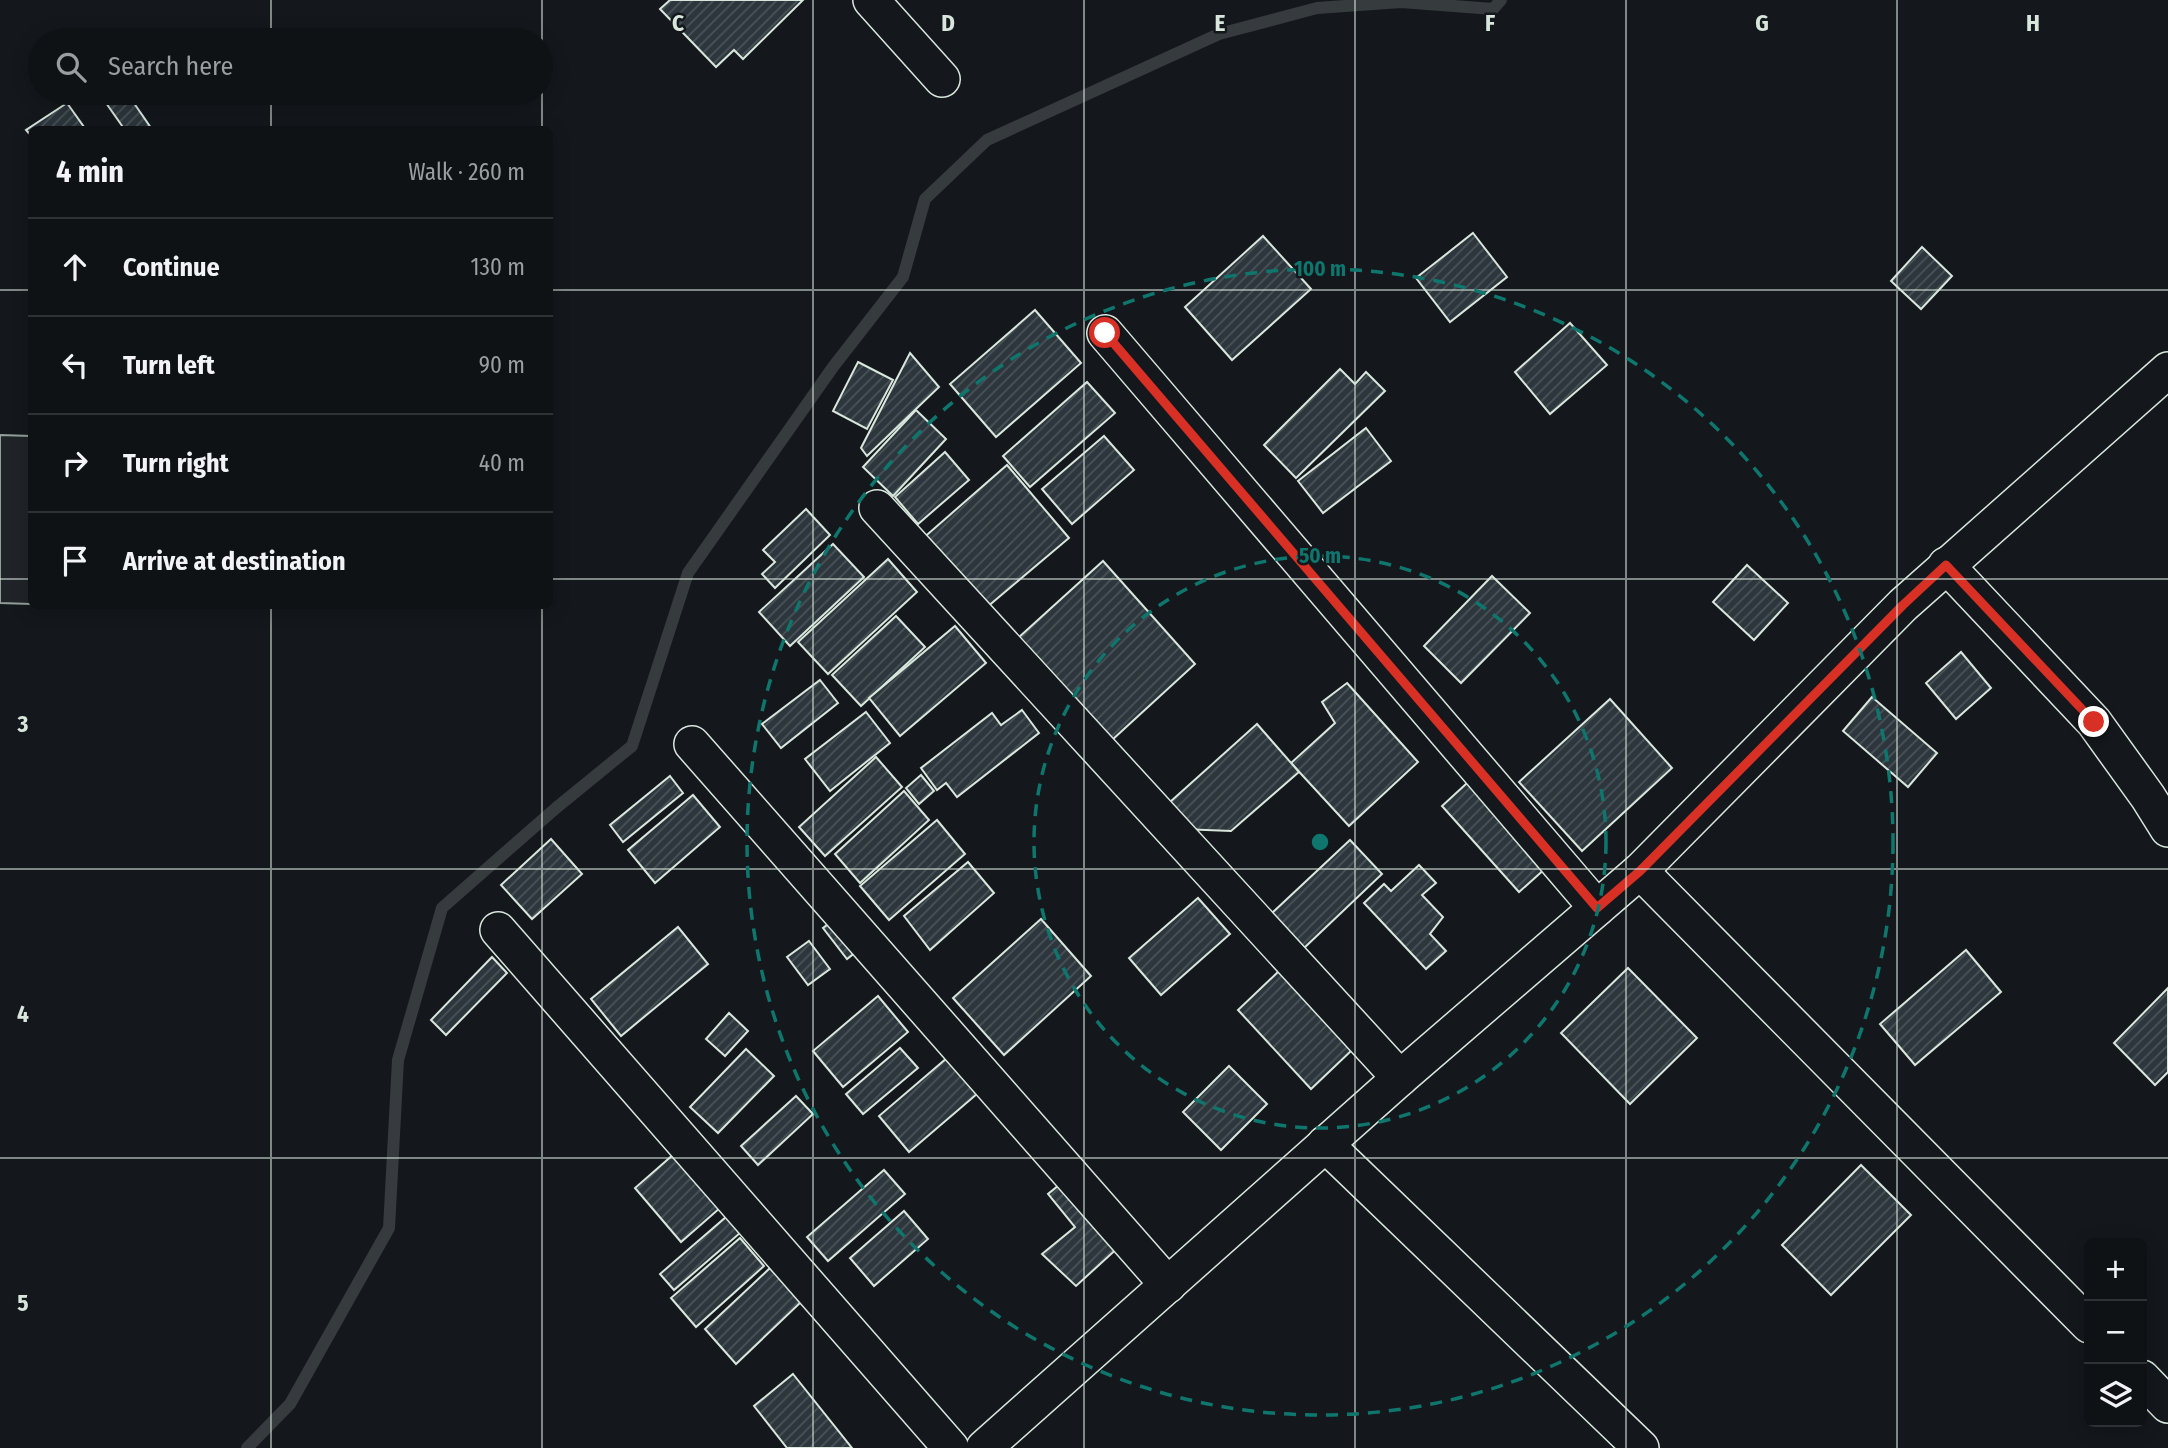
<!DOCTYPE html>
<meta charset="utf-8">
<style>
:root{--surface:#0f1215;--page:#181b1e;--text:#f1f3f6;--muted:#9b9ea0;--line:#2f3234}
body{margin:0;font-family:"Fira Sans Condensed",sans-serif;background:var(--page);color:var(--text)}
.controls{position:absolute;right:21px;bottom:21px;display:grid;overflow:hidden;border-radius:10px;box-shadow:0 4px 18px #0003}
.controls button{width:63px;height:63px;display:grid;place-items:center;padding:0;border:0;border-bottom:2px solid var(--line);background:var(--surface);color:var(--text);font:35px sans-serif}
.stop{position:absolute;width:21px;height:21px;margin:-16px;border:5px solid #d93025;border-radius:50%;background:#fff}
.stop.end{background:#d93025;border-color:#fff;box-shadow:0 2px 7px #0008}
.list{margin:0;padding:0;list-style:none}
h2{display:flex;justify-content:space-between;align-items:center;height:91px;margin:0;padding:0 28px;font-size:30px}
h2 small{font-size:23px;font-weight:400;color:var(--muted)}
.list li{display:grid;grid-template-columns:46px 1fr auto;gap:21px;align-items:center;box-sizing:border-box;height:98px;padding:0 28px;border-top:2px solid var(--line)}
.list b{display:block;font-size:26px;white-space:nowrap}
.list em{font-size:23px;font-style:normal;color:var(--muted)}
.icon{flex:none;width:38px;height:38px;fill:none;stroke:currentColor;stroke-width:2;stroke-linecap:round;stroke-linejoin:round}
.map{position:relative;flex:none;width:2168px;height:1448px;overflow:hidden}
.search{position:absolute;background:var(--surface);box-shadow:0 4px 18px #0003;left:28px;top:28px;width:525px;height:77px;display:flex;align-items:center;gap:18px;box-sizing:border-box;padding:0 24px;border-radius:38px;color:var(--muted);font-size:26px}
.panel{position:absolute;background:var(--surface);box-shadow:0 4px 18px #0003;left:28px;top:126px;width:525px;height:483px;border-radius:10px}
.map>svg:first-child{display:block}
.pitch{fill:#202428;stroke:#939e99;stroke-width:2}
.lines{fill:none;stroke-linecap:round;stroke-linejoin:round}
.stream{stroke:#363b3e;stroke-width:12}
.building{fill:url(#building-hatch);stroke:#d8e6dc;stroke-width:2}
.street-casing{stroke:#d8e6dc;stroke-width:38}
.street{stroke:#14181c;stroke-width:35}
.route{stroke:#d93025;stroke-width:9}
.grid{fill:none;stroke:#d8e6dc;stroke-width:2;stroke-opacity:0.55}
.ring{fill:none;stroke:#0f766e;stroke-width:3.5;stroke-dasharray:12 9}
.grid-label{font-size:23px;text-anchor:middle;font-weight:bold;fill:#d8e6dc;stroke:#14181c;stroke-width:5;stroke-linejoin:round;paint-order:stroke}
.centre{fill:#0f766e;stroke:#14181c;stroke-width:3.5}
.ring-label{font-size:21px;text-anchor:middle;font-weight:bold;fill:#0f766e;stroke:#14181c;stroke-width:5;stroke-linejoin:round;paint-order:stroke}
</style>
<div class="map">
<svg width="2168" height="1448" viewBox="0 0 2168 1448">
<defs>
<pattern id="building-hatch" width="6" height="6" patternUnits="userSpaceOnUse" patternTransform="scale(1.75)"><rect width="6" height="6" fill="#2c363c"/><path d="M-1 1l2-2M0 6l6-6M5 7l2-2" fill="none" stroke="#4a5358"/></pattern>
</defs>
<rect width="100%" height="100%" fill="#14181c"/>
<polygon class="pitch" points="0,435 31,436 31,604 0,603"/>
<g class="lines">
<polyline class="stream" points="247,1448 290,1404 389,1228 398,1060 442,908 556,808 632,746 688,573 833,367 903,277 925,199 987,140 1219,34 1317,8 1401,2 1493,9 1501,0"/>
</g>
<g class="building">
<polygon points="670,0 803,0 743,59 734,50 716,67 660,9"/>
<polygon points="99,93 127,93 151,128 125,130"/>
<polygon points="67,103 84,127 81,130 32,130 32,137 26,130"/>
<polygon points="1473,233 1507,277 1450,322 1416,278"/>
<polygon points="1263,236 1311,289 1232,360 1185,307"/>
<polygon points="1922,247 1952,276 1921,309 1891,281"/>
<polygon points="1035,310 1081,363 996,437 950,384"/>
<polygon points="1570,323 1607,365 1550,414 1515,372"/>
<polygon points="910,353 939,387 867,456 861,448"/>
<polygon points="858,362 893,380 867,429 833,411"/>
<polygon points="1340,369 1355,384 1366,372 1385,391 1296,478 1264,445"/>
<polygon points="1087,382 1115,413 1030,487 1003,456"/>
<polygon points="916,410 946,439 893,496 863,467"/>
<polygon points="1366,428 1391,461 1323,513 1298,481"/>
<polygon points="1104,436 1134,470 1072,524 1042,489"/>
<polygon points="945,452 969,480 918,524 895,497"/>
<polygon points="1007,465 1069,538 974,618 913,547"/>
<polygon points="806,509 830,535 775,588 762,574 775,562 763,550"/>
<polygon points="833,544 864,577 790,646 759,612"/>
<polygon points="888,559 917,592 828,674 798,642"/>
<polygon points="1103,561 1195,664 1100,751 1007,648"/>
<polygon points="1747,565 1788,603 1754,640 1713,602"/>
<polygon points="1492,576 1530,613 1461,683 1424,646"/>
<polygon points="896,616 925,647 861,706 832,675"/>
<polygon points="955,626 986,663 900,736 869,698"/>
<polygon points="1961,652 1991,688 1956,719 1926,683"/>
<polygon points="820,680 838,703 781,748 762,724"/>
<polygon points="1347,683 1418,762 1349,826 1291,763 1335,723 1322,702"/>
<polygon points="1872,697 1937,753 1908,787 1843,731"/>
<polygon points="1610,699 1672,768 1582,851 1519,782"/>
<polygon points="1022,710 1039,733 957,797 946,783 937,790 921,768 992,713 1001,725"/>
<polygon points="866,712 890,743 830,791 805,759"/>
<polygon points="1257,724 1299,772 1231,831 1181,829 1170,802"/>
<polygon points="876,757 902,787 825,856 799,827"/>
<polygon points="1478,773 1556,859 1519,892 1442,806"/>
<polygon points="921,775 934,791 919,804 906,788"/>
<polygon points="670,776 683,793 623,842 610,825"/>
<polygon points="904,791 929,820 860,883 835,854"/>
<polygon points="693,795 720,827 655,883 628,850"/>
<polygon points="937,820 965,854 889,920 860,886"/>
<polygon points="551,839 582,874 532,919 501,885"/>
<polygon points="1350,840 1382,874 1303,949 1271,914"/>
<polygon points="968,862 994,893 930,950 904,916"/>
<polygon points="1419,865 1436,883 1422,895 1443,917 1430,934 1446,951 1426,969 1364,903 1384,884 1391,891"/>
<polygon points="1198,898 1230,934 1161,995 1129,958"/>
<polygon points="843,913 866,944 847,959 823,928"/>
<polygon points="1041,919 1091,976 1004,1055 953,998"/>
<polygon points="678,927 708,964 621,1036 591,999"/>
<polygon points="809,941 830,969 808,985 787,957"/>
<polygon points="1966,950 2001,992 1915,1065 1880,1024"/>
<polygon points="492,957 507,973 446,1035 431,1020"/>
<polygon points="1628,968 1697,1038 1630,1104 1561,1033"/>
<polygon points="1279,971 1352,1050 1311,1089 1238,1010"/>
<polygon points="2168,988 2168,1072 2155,1085 2114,1043"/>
<polygon points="878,996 908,1032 843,1087 813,1051"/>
<polygon points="729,1013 748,1031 725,1056 706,1039"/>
<polygon points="900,1048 918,1068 863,1114 846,1094"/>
<polygon points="746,1049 774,1076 718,1133 690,1107"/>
<polygon points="954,1052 984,1088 909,1152 879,1116"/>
<polygon points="1229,1066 1267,1104 1221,1150 1183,1112"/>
<polygon points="796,1096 813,1114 758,1165 741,1146"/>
<polygon points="682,1147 728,1201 681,1242 635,1188"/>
<polygon points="1861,1165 1911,1215 1831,1295 1782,1245"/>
<polygon points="1079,1169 1133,1234 1076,1286 1042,1254 1075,1227 1048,1194"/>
<polygon points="884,1170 905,1194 828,1261 807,1237"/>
<polygon points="904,1211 928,1239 874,1286 850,1258"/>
<polygon points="726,1217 740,1233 674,1290 660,1274"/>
<polygon points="740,1238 764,1266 696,1327 671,1298"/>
<polygon points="770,1268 801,1302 736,1364 705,1329"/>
<polygon points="793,1374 852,1448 787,1448 754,1406"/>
</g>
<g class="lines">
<defs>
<g id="street">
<polyline points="871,0 942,79"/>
<polyline points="1105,333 1597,908"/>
<polyline points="877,508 1400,1078"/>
<polyline points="1946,565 2094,722 2148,797 2168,829"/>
<polyline points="692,744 1168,1285"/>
<polyline points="1640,871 2089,1325"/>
<polyline points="498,930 951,1448"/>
<polyline points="1325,1144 1641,1448"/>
<polyline points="2142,1378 2168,1405"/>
<polyline points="984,1448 1400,1078 1640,871 1903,605 2168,370"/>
</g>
</defs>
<use href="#street" class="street-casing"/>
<use href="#street" class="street"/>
</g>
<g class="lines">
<polyline class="route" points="1105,333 1597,908 1640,871 1903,605 1946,565 2094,722"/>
</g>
<path class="grid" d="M271,0V40M542,0V130M813,0V1448M1084,0V1448M1355,0V1448M1626,0V1448M1897,0V1448M271,93V130M0,290H32M550,290H2168M0,579H32M550,579H2168M271,606V1448M542,606V1448M0,869H2168M0,1158H2168"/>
<g class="ring">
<circle cx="1320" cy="842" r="286"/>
<circle cx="1320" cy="842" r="573"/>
</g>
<g class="grid-label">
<text x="678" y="31">C</text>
<text x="948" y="31">D</text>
<text x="1220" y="31">E</text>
<text x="1490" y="31">F</text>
<text x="1762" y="31">G</text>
<text x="2033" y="31">H</text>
<text x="23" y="732">3</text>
<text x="23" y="1022">4</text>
<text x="23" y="1311">5</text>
</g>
<circle cx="1320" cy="842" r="10" class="centre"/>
<g class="ring-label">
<text x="1320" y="276">100 m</text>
<text x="1320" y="563">50 m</text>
</g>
</svg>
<div class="controls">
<button>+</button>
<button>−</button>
<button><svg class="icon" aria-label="layers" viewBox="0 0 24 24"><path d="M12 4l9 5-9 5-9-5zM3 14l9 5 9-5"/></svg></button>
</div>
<div class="stop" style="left:1105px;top:333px"></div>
<div class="stop end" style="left:2094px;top:722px"></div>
<div class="search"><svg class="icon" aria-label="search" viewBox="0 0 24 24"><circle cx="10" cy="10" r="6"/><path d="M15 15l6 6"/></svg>Search here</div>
<section class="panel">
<h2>4 min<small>Walk · 260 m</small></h2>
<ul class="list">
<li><svg class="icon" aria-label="ahead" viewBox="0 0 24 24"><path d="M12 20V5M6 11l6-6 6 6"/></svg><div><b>Continue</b></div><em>130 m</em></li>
<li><svg class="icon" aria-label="left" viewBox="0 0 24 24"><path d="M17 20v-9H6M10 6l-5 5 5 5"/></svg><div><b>Turn left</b></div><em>90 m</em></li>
<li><svg class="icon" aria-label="right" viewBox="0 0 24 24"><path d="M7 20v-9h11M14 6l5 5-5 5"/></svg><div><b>Turn right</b></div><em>40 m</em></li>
<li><svg class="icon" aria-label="arrive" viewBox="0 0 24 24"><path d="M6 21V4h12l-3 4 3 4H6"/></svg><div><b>Arrive at destination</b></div></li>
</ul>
</section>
</div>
